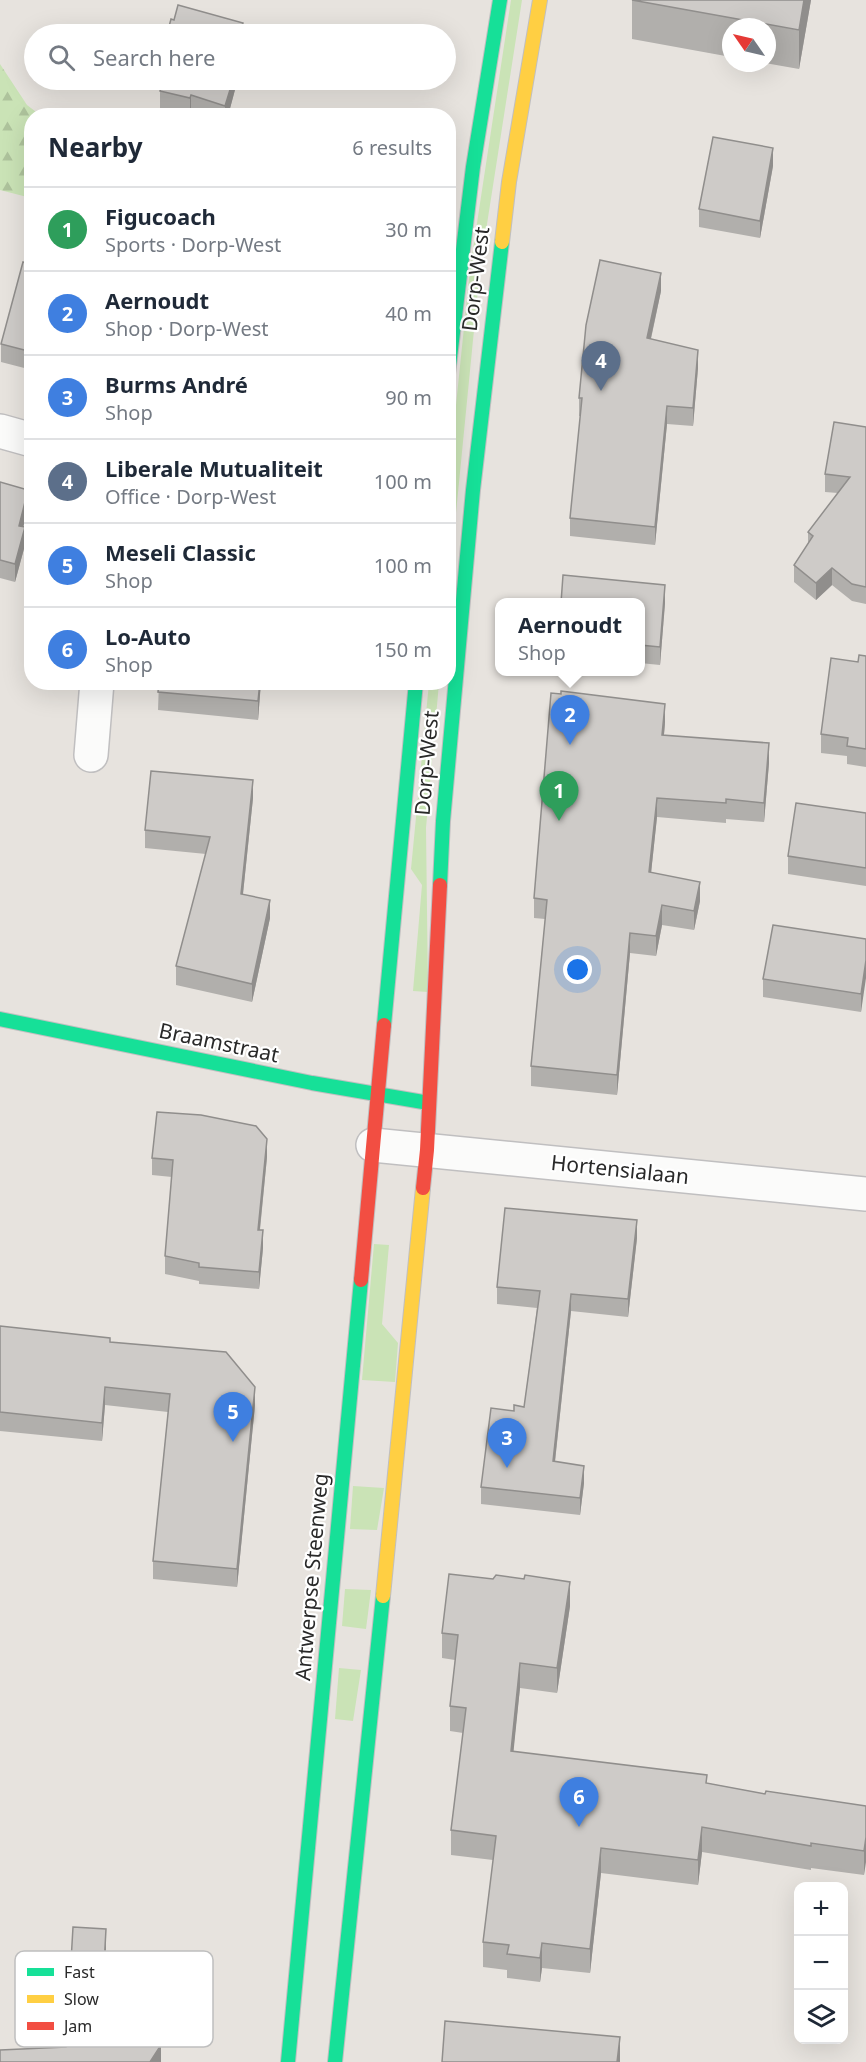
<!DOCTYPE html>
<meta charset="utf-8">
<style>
:root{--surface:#fff;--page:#f6f6f7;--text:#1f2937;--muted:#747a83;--line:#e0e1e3;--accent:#6c6a68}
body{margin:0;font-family:"Noto Sans",sans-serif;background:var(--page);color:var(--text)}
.controls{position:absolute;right:18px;bottom:18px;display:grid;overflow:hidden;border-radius:12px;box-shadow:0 6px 24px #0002}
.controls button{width:54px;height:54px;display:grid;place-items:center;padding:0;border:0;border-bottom:2px solid var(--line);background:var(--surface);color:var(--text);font:30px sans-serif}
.compass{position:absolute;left:722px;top:18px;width:54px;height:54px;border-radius:50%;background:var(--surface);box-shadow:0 6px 24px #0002;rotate:304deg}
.you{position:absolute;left:578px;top:970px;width:21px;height:21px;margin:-15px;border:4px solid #fff;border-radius:50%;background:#1a73e8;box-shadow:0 0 0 9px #1a73e833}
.badge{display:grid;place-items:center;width:39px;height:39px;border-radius:50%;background:var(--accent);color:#fff;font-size:20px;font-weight:700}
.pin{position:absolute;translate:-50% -50px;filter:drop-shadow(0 2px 3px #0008)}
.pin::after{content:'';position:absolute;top:32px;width:21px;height:18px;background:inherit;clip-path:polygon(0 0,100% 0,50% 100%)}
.popup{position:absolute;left:495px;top:598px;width:150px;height:78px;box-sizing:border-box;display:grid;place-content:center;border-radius:12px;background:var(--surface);filter:drop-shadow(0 2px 4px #0005);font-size:20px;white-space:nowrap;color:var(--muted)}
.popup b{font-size:22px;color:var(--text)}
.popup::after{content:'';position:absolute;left:50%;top:100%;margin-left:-12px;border:12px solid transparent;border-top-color:var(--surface)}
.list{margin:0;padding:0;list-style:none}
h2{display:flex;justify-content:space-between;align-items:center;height:78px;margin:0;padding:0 24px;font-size:26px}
h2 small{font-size:20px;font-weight:400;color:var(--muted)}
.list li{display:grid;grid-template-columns:39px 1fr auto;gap:18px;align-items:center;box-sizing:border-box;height:84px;padding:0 24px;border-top:2px solid var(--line)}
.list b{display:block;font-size:22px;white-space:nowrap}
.list p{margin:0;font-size:20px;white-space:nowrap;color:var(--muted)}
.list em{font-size:20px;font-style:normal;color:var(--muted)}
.icon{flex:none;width:33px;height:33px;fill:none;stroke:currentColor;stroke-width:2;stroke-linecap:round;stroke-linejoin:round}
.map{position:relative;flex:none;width:866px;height:2062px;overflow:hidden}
.search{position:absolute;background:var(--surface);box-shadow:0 6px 24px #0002;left:24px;top:24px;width:432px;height:66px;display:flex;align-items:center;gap:15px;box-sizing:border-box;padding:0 21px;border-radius:33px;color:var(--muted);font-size:22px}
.panel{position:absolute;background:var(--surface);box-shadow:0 6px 24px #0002;left:24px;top:108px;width:432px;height:582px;border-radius:24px}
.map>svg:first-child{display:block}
.grass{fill:#cae3b6}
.forest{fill:url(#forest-firs)}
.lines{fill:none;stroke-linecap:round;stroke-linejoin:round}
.street-casing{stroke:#c0bfc0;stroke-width:36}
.fast-casing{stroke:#c0bfc0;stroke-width:16}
.slow-casing{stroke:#c0bfc0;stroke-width:16}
.jam-casing{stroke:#c0bfc0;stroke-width:16}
.street{stroke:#fbfbfa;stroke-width:33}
.fast{stroke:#16e098;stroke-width:14}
.slow{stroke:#ffcf43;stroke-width:14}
.jam{stroke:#f24e42;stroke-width:14}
.wall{fill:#b1afac}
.shaded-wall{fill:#908e8c}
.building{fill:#cecbc8;stroke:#908e8c;stroke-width:1.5}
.labels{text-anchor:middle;stroke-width:4.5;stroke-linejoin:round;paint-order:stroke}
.street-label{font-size:21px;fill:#292929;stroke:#fff}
.key{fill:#fff;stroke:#bfbfbf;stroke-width:1.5}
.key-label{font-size:16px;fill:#292929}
</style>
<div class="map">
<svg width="866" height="2062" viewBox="0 0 866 2062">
<defs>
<pattern id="forest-firs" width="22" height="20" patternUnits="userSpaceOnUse" patternTransform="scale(1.5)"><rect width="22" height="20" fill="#cae3b6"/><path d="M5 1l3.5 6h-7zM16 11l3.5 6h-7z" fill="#aec39c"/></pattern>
</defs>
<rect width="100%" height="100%" fill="#e7e3de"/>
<g class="grass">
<polygon points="511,0 522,0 480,269 449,584 449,473 470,269"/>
<polygon points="429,683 439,683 426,828 428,992 413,991 422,885 411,869"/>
<polygon points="374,1244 389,1245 382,1324 398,1343 395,1382 362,1380"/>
<polygon points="353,1486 384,1488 377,1530 350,1529"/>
<polygon points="345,1589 371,1590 366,1629 342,1626"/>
<polygon points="339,1668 361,1670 353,1721 335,1719"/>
</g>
<polygon class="forest" points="0,64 27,105 40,115 32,116 31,198 0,190"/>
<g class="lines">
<defs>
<g id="street">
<polyline points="0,431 32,440"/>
<polyline points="91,755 97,682"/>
<polyline points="373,1145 866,1194"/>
</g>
<g id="fast">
<polyline points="448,374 473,167 500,0"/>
<polyline points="440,885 443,821 473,490 502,242"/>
<polyline points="0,1019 312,1083 429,1103"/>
<polyline points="384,1025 416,682"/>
<polyline points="288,2062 361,1280"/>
<polyline points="335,2062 383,1596"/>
</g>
<g id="slow">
<polyline points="502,242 509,182 540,0"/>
<polyline points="383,1596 423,1188"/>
</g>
<g id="jam">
<polyline points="423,1188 427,1150 440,885"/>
<polyline points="361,1280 384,1025"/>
</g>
</defs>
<use href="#street" class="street-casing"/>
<use href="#fast" class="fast-casing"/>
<use href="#slow" class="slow-casing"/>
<use href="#jam" class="jam-casing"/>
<use href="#street" class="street"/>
<use href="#fast" class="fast"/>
<use href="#slow" class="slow"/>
<use href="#jam" class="jam"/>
</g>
<g class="wall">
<polygon points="632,0 811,0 799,69 765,63 767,63 767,27 731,27 731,57 632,39"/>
<polygon points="163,80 251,80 248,89 236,86 228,116 198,116 191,113 190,116 186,116 160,109 160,91"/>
<polygon points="773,166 760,238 699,227 699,209"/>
<polygon points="32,264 32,370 1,362 1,344"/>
<polygon points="661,291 651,339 698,368 693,426 667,424 655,545 570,536 570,518 581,416 579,416 579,398"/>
<polygon points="866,427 866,604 852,601 832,585 816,600 794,582 794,565 808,544 808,532 838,493 825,492 825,474"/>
<polygon points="0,482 28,508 23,527 25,545 15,582 0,578"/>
<polygon points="640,603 665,603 660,665 640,663"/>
<polygon points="866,656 866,767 847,764 847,756 821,753 821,734 858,662"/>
<polygon points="159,682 261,682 258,720 158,710"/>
<polygon points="665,723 664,735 769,763 764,822 726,819 726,823 657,817 651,873 700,901 694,930 662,925 656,956 630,953 617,1095 531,1086 531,1066 545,919 534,918 534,898"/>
<polygon points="253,798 243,894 270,918 252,1002 176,985 176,966 206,854 145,848 145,830"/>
<polygon points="866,813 866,886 788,874 788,856"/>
<polygon points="866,939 861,1012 763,997 763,979"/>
<polygon points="267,1157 260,1230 263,1248 259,1289 199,1284 199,1281 165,1274 165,1256 172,1177 152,1175 152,1158"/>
<polygon points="637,1238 628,1317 571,1311 555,1462 584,1483 580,1515 481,1504 481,1487 514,1411 524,1407 537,1308 497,1304 497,1287"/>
<polygon points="0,1326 110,1342 255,1405 237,1587 153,1579 153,1561 168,1412 105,1405 102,1441 0,1431"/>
<polygon points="570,1606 557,1693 520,1688 513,1751 707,1783 765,1794 866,1806 864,1875 811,1868 811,1870 702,1852 698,1885 601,1873 590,1973 542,1968 540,1982 507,1978 507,1970 483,1967 483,1942 493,1860 451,1855 451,1830 463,1733 450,1731 450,1706 455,1660 442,1658 442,1633"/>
</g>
<g class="shaded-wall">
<polygon points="804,0 811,0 799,69 799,30"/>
<polygon points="243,23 243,34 240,34"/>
<polygon points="233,80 236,80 236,86 228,116 225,116 225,106"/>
<polygon points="248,80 251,80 248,89"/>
<polygon points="191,95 191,113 190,116 190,98"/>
<polygon points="773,148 773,166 760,238 760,221"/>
<polygon points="661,273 661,291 647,356 647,338"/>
<polygon points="698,350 698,368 693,426 693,408"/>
<polygon points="667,406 667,424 655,545 655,527"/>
<polygon points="28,490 28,508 19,544 19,526"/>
<polygon points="25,527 25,545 15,582 15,564"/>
<polygon points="832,568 832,585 816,600 816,583"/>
<polygon points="665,585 665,603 660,665 660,647"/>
<polygon points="260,682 261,682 258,720 258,701"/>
<polygon points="665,704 665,723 662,754 662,735"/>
<polygon points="769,743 769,763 764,822 764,803"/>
<polygon points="253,780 253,798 241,912 241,894"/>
<polygon points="657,798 657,817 649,892 649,872"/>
<polygon points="700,882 700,901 694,930 694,911"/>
<polygon points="270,900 270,918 252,1002 252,984"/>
<polygon points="662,905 662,925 656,956 656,936"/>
<polygon points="630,933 630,953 617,1095 617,1075"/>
<polygon points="866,960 866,978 861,1012 861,994"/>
<polygon points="267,1139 267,1157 258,1247 258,1230"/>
<polygon points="637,1220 637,1238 628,1317 628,1299"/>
<polygon points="263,1230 263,1248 259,1289 259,1272"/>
<polygon points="571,1294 571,1311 553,1479 553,1461"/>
<polygon points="105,1387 105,1405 102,1441 102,1423"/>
<polygon points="255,1387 255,1405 237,1587 237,1569"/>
<polygon points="584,1466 584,1483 580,1515 580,1498"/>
<polygon points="570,1582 570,1606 557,1693 557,1668"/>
<polygon points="520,1663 520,1688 511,1776 511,1751"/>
<polygon points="702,1827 702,1852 698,1885 698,1860"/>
<polygon points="866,1837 866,1862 864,1875 864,1851"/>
<polygon points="601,1848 601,1873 590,1973 590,1949"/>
<polygon points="106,1929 106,1951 104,1987 104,1965"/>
<polygon points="542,1943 542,1968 540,1982 540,1958"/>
<polygon points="120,1988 120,2010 117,2062 117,2042"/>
<polygon points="620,2037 620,2062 617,2062"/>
<polygon points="161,2045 161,2062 150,2062"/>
</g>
<g class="building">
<polygon points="632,0 804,0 799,30"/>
<polygon points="178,5 243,23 240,34 167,34 171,19 174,20"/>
<polygon points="163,80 233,80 225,106 191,95 190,98 160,91"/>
<polygon points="713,137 773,148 760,221 699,209"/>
<polygon points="600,260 661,273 647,338 698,350 693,408 667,406 655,527 570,518 582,398 579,398 586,325"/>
<polygon points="23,262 32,264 32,352 1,344"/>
<polygon points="834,422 866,427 866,587 852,584 832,568 816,583 794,565 813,536 808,532 850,477 825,474"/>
<polygon points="0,482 28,490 19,526 25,527 15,564 0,560"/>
<polygon points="563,575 665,585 660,647 640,645 640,603 561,603"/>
<polygon points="859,655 866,656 866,749 847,746 848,738 821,734 831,658 858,662"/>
<polygon points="159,682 260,682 258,701 158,692"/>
<polygon points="561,691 665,704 662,735 769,743 764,803 726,799 726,803 657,798 649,872 700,882 694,911 662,905 656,936 630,933 617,1075 531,1066 547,900 534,898 551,693 561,694"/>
<polygon points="151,771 253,780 241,894 270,900 252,984 176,966 210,837 145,830"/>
<polygon points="796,803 866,813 866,868 788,856"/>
<polygon points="773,925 866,939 866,960 861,994 763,979"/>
<polygon points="157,1112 201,1115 256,1126 267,1139 258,1230 263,1230 259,1272 199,1267 199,1263 165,1256 173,1160 152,1158"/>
<polygon points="505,1208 637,1220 628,1299 571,1294 553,1461 584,1466 580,1498 481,1487 491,1408 514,1411 514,1405 524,1407 540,1291 497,1287"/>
<polygon points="0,1326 110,1338 110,1342 226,1352 255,1387 237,1569 153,1561 170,1394 105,1387 102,1423 0,1412"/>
<polygon points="449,1574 493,1579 496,1575 524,1579 525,1575 570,1582 557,1668 520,1663 511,1751 707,1775 706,1783 765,1794 766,1791 866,1806 866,1837 864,1851 811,1843 811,1846 702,1827 698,1860 601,1848 590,1949 542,1943 540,1958 507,1954 509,1945 483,1942 496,1836 451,1830 466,1708 450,1706 458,1635 442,1633"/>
<polygon points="73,1927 106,1929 104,1965 120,1988 117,2042 161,2045 150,2062 0,2062 0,2050 66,2047"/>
<polygon points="445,2021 620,2037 617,2062 442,2062"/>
</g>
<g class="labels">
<g class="street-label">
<text transform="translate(476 279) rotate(-83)" y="7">Dorp-West</text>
<text transform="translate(427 763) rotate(-85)" y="7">Dorp-West</text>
<text transform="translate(219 1043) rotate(12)" y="7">Braamstraat</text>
<text transform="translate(620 1170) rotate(6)" y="7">Hortensialaan</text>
<text transform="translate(312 1577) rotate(-85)" y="7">Antwerpse Steenweg</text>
</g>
</g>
<rect x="15" y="1951" width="198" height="96" rx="9" class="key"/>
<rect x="27" y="1968" width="27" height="8" fill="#16e098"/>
<rect x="27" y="1995" width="27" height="8" fill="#ffcf43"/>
<rect x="27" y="2022" width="27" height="8" fill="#f24e42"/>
<g class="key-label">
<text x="64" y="1978">Fast</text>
<text x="64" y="2005">Slow</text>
<text x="64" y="2032">Jam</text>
</g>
</svg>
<div class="controls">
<button>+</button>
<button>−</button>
<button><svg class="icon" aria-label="layers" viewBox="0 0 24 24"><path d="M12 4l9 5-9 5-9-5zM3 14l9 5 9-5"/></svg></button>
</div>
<svg class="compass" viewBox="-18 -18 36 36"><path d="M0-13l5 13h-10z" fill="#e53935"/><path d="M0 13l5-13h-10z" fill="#747a83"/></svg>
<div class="you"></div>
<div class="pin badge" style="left:559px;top:821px;background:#2e9e5b">1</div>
<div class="pin badge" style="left:570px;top:745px;background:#3f7fe0">2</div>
<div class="popup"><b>Aernoudt</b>Shop</div>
<div class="pin badge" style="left:507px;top:1468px;background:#3f7fe0">3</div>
<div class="pin badge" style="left:601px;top:391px;background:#5c6f8a">4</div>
<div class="pin badge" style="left:233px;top:1442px;background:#3f7fe0">5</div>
<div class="pin badge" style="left:579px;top:1827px;background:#3f7fe0">6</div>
<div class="search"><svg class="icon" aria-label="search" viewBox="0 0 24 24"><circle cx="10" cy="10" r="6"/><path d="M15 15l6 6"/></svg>Search here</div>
<section class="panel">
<h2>Nearby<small>6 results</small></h2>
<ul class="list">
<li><span class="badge" style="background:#2e9e5b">1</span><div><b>Figucoach</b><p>Sports · Dorp-West</p></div><em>30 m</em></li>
<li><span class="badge" style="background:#3f7fe0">2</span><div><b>Aernoudt</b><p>Shop · Dorp-West</p></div><em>40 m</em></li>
<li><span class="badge" style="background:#3f7fe0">3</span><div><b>Burms André</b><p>Shop</p></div><em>90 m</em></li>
<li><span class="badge" style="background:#5c6f8a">4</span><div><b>Liberale Mutualiteit</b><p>Office · Dorp-West</p></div><em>100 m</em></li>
<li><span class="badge" style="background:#3f7fe0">5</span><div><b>Meseli Classic</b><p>Shop</p></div><em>100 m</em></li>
<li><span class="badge" style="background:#3f7fe0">6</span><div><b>Lo-Auto</b><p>Shop</p></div><em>150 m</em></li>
</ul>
</section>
</div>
